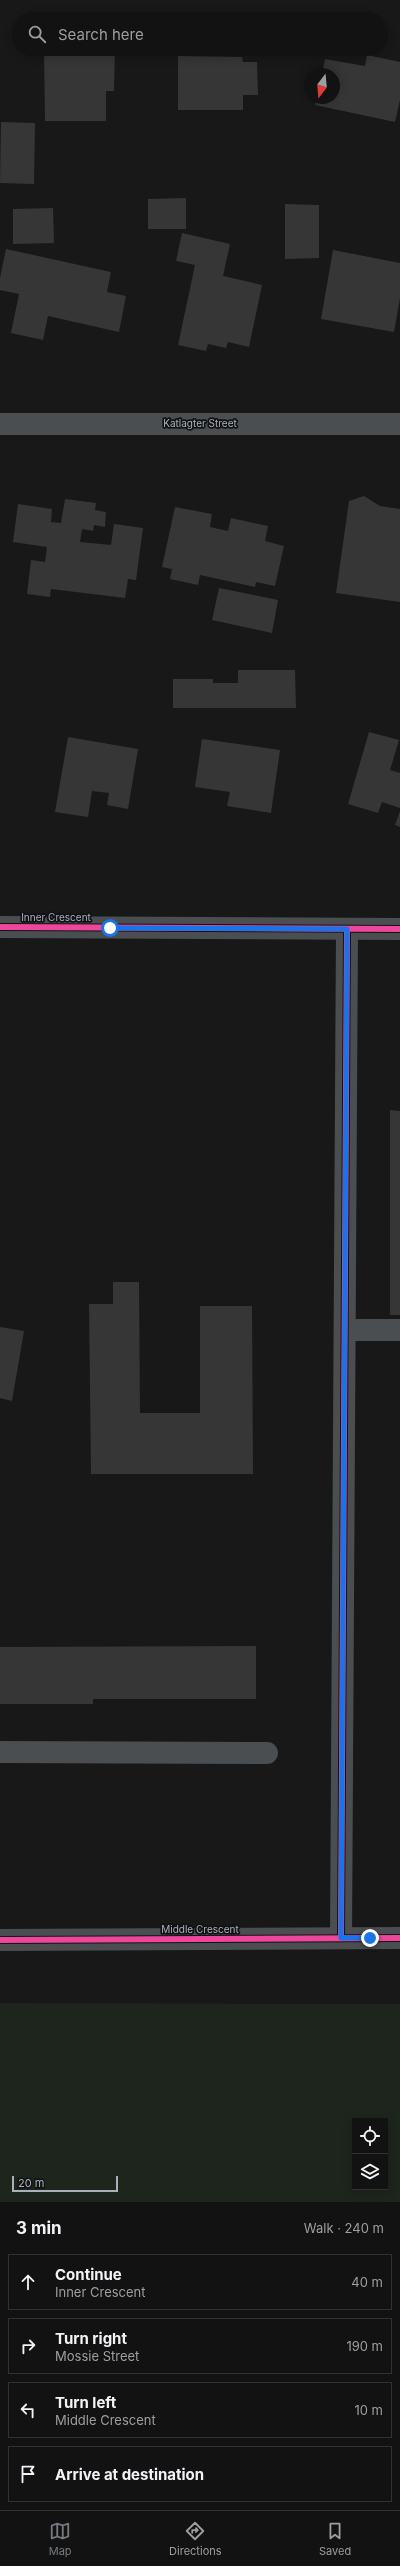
<!DOCTYPE html>
<meta charset="utf-8">
<style>
:root{--surface:#121212;--page:#1b1b1b;--text:#f1f3f6;--muted:#9c9e9f;--line:#313232;--accent:#767b81}
body{margin:0;font-family:Inter,sans-serif;background:var(--page);color:var(--text)}
.controls{position:absolute;right:12px;bottom:12px;display:grid;overflow:hidden;border-radius:0px;box-shadow:0 2px 10px #0003}
.controls button{width:36px;height:36px;display:grid;place-items:center;padding:0;border:0;border-bottom:1px solid var(--line);background:var(--surface);color:var(--text);font:20px sans-serif}
.compass{position:absolute;left:304px;top:68px;width:36px;height:36px;border-radius:50%;background:var(--surface);box-shadow:0 2px 10px #0003;rotate:196deg}
.scale{position:absolute;left:12px;bottom:10px;width:106px;box-sizing:border-box;padding-left:4px;border:2px solid #a8b0ba;border-top:0;font-size:11px;line-height:14px;white-space:nowrap;color:#a8b0ba;-webkit-text-stroke:3px #121214;paint-order:stroke}
.stop{position:absolute;width:12px;height:12px;margin:-9px;border:3px solid #1a73e8;border-radius:50%;background:#fff}
.stop.end{background:#1a73e8;border-color:#fff;box-shadow:0 1px 4px #0008}
.list{margin:0;padding:0;list-style:none}
h2{display:flex;justify-content:space-between;align-items:center;height:52px;margin:0;padding:0 16px;font-size:17px}
h2 small{font-size:13px;font-weight:400;color:var(--muted)}
.list li{display:grid;grid-template-columns:26px 1fr auto;gap:12px;align-items:center;box-sizing:border-box;height:56px;margin:0 8px 8px;padding:0 8px;border:1px solid var(--line);border-radius:0px}
.list b{display:block;font-size:15px;white-space:nowrap}
.list p{margin:0;font-size:13px;white-space:nowrap;color:var(--muted)}
.list em{font-size:13px;font-style:normal;color:var(--muted)}
.icon{flex:none;width:22px;height:22px;fill:none;stroke:currentColor;stroke-width:2;stroke-linecap:round;stroke-linejoin:round}
.map{position:relative;flex:none;width:400px;height:2202px;overflow:hidden}
.search{position:absolute;background:var(--surface);box-shadow:0 2px 10px #0003;left:12px;right:12px;top:12px;height:44px;display:flex;align-items:center;gap:10px;box-sizing:border-box;padding:0 14px;border-radius:22px;color:var(--muted);font-size:15px}
.sheet{height:308px;background:var(--surface)}
nav{display:flex;justify-content:space-around;align-items:center;box-sizing:border-box;height:56px;border-top:1px solid var(--line);background:var(--surface);font-size:11px;color:var(--muted)}
nav a{display:grid;justify-items:center;gap:2px}
nav .on{color:var(--accent)}
.map>svg:first-child{display:block}
.green{fill:#1d251d;fill-rule:evenodd}
.building{fill:#363637}
.lines{fill:none;stroke-linecap:round;stroke-linejoin:round}
.minor{stroke:#4b4e51;stroke-width:22}
.cycleway-casing{stroke:#121214;stroke-width:8}
.cycleway{stroke:#ed469a;stroke-width:6}
.route{stroke:#1a73e8;stroke-width:5}
.labels{text-anchor:middle;stroke-width:3.5;stroke-linejoin:round;paint-order:stroke}
.street-label{font-size:10px;fill:#a8b0ba;stroke:#121214}
</style>
<div class="map">
<svg width="400" height="2202" viewBox="0 0 400 2202">
<rect width="100%" height="100%" fill="#181818"/>
<path class="green" d="M0,2003L400,2004V2202H0ZM355,2121H385V2187H355Z"/>
<g class="building">
<polygon points="44,49 115,49 114,91 106,91 106,121 45,121"/>
<polygon points="367,55 400,62 400,100 395,122 315,105 317,98 334,98 334,74 322,74 325,59 365,66"/>
<polygon points="178,56 242,57 243,62 257,62 258,95 243,95 243,110 178,110"/>
<polygon points="1,122 35,123 34,184 0,183"/>
<polygon points="186,198 186,229 148,229 148,199"/>
<polygon points="285,204 319,205 319,258 285,259"/>
<polygon points="53,208 54,243 13,244 13,209"/>
<polygon points="182,233 230,244 223,276 262,285 249,347 228,342 226,348 208,344 206,351 178,345 195,265 176,261"/>
<polygon points="6,249 111,272 107,292 126,296 119,332 48,316 43,340 11,333 19,294 0,290 0,278"/>
<polygon points="333,250 400,263 400,298 394,332 321,319"/>
<polygon points="364,496 380,506 400,509 400,602 336,593 349,501"/>
<polygon points="65,499 96,503 95,510 106,512 105,527 94,525 93,531 82,529 80,542 111,545 114,524 143,528 136,580 128,579 125,598 51,589 50,597 27,594 31,560 45,562 47,547 13,542 18,504 52,509 51,522 61,523"/>
<polygon points="175,507 212,514 210,527 228,531 231,518 268,526 265,541 284,546 275,586 256,582 255,587 200,575 198,585 170,579 172,569 162,567"/>
<polygon points="219,588 278,600 272,633 212,620"/>
<polygon points="238,670 295,670 296,708 173,708 173,679 213,679 213,683 238,683"/>
<polygon points="369,732 399,740 390,770 400,773 400,808 382,802 378,813 348,804"/>
<polygon points="68,737 138,749 128,809 107,805 109,793 92,791 88,817 55,812"/>
<polygon points="202,739 280,750 271,813 227,806 230,792 195,787"/>
<polygon points="400,811 400,827 395,825"/>
<polygon points="390,1110 400,1111 400,1315 390,1315"/>
<polygon points="113,1282 139,1282 140,1413 200,1413 200,1306 252,1306 253,1474 91,1474 89,1304 113,1304"/>
<polygon points="0,1327 24,1331 12,1401 0,1398"/>
<polygon points="256,1646 256,1699 93,1699 93,1704 0,1704 0,1647"/>
</g>
<g class="lines">
<g class="minor">
<polyline points="0,424 400,424"/>
<polyline points="0,927 400,929"/>
<polyline points="345,1330 400,1330"/>
<polyline points="0,1752 267,1753"/>
<polyline points="341,1938 347,929"/>
<polyline points="0,1940 400,1938"/>
</g>
<defs>
<g id="cycleway">
<polyline points="0,927 400,929"/>
<polyline points="341,1938 347,929"/>
<polyline points="0,1940 400,1938"/>
</g>
</defs>
<use href="#cycleway" class="cycleway-casing"/>
<use href="#cycleway" class="cycleway"/>
</g>
<g class="lines">
<polyline class="route" points="110,928 347,929 341,1938 370,1938"/>
</g>
<g class="labels">
<g class="street-label">
<text x="200" y="427">Katlagter Street</text>
<text x="56" y="921">Inner Crescent</text>
<text x="200" y="1933">Middle Crescent</text>
</g>
</g>
</svg>
<div class="controls">
<button><svg class="icon" aria-label="locate" viewBox="0 0 24 24"><circle cx="12" cy="12" r="6"/><path d="M12 2v4M12 18v4M2 12h4M18 12h4"/></svg></button>
<button><svg class="icon" aria-label="layers" viewBox="0 0 24 24"><path d="M12 4l9 5-9 5-9-5zM3 14l9 5 9-5"/></svg></button>
</div>
<svg class="compass" viewBox="-18 -18 36 36"><path d="M0-13l5 13h-10z" fill="#e53935"/><path d="M0 13l5-13h-10z" fill="#9c9e9f"/></svg>
<div class="scale">20 m</div>
<div class="stop" style="left:110px;top:928px"></div>
<div class="stop end" style="left:370px;top:1938px"></div>
<div class="search"><svg class="icon" aria-label="search" viewBox="0 0 24 24"><circle cx="10" cy="10" r="6"/><path d="M15 15l6 6"/></svg>Search here</div>
</div>
<section class="sheet">
<h2>3 min<small>Walk · 240 m</small></h2>
<ul class="list">
<li><svg class="icon" aria-label="ahead" viewBox="0 0 24 24"><path d="M12 20V5M6 11l6-6 6 6"/></svg><div><b>Continue</b><p>Inner Crescent</p></div><em>40 m</em></li>
<li><svg class="icon" aria-label="right" viewBox="0 0 24 24"><path d="M7 20v-9h11M14 6l5 5-5 5"/></svg><div><b>Turn right</b><p>Mossie Street</p></div><em>190 m</em></li>
<li><svg class="icon" aria-label="left" viewBox="0 0 24 24"><path d="M17 20v-9H6M10 6l-5 5 5 5"/></svg><div><b>Turn left</b><p>Middle Crescent</p></div><em>10 m</em></li>
<li><svg class="icon" aria-label="arrive" viewBox="0 0 24 24"><path d="M6 21V4h12l-3 4 3 4H6"/></svg><div><b>Arrive at destination</b></div></li>
</ul>
</section>
<nav>
<a class="on"><svg class="icon" aria-label="map" viewBox="0 0 24 24"><path d="M3 6l6-2 6 2 6-2v14l-6 2-6-2-6 2zM9 4v14M15 6v14"/></svg>Map</a>
<a><svg class="icon" aria-label="directions" viewBox="0 0 24 24"><path d="M12 3l9 9-9 9-9-9zM9 14v-3h6M13 9l2 2-2 2"/></svg>Directions</a>
<a><svg class="icon" aria-label="saved" viewBox="0 0 24 24"><path d="M7 4h10v16l-5-4-5 4z"/></svg>Saved</a>
</nav>
